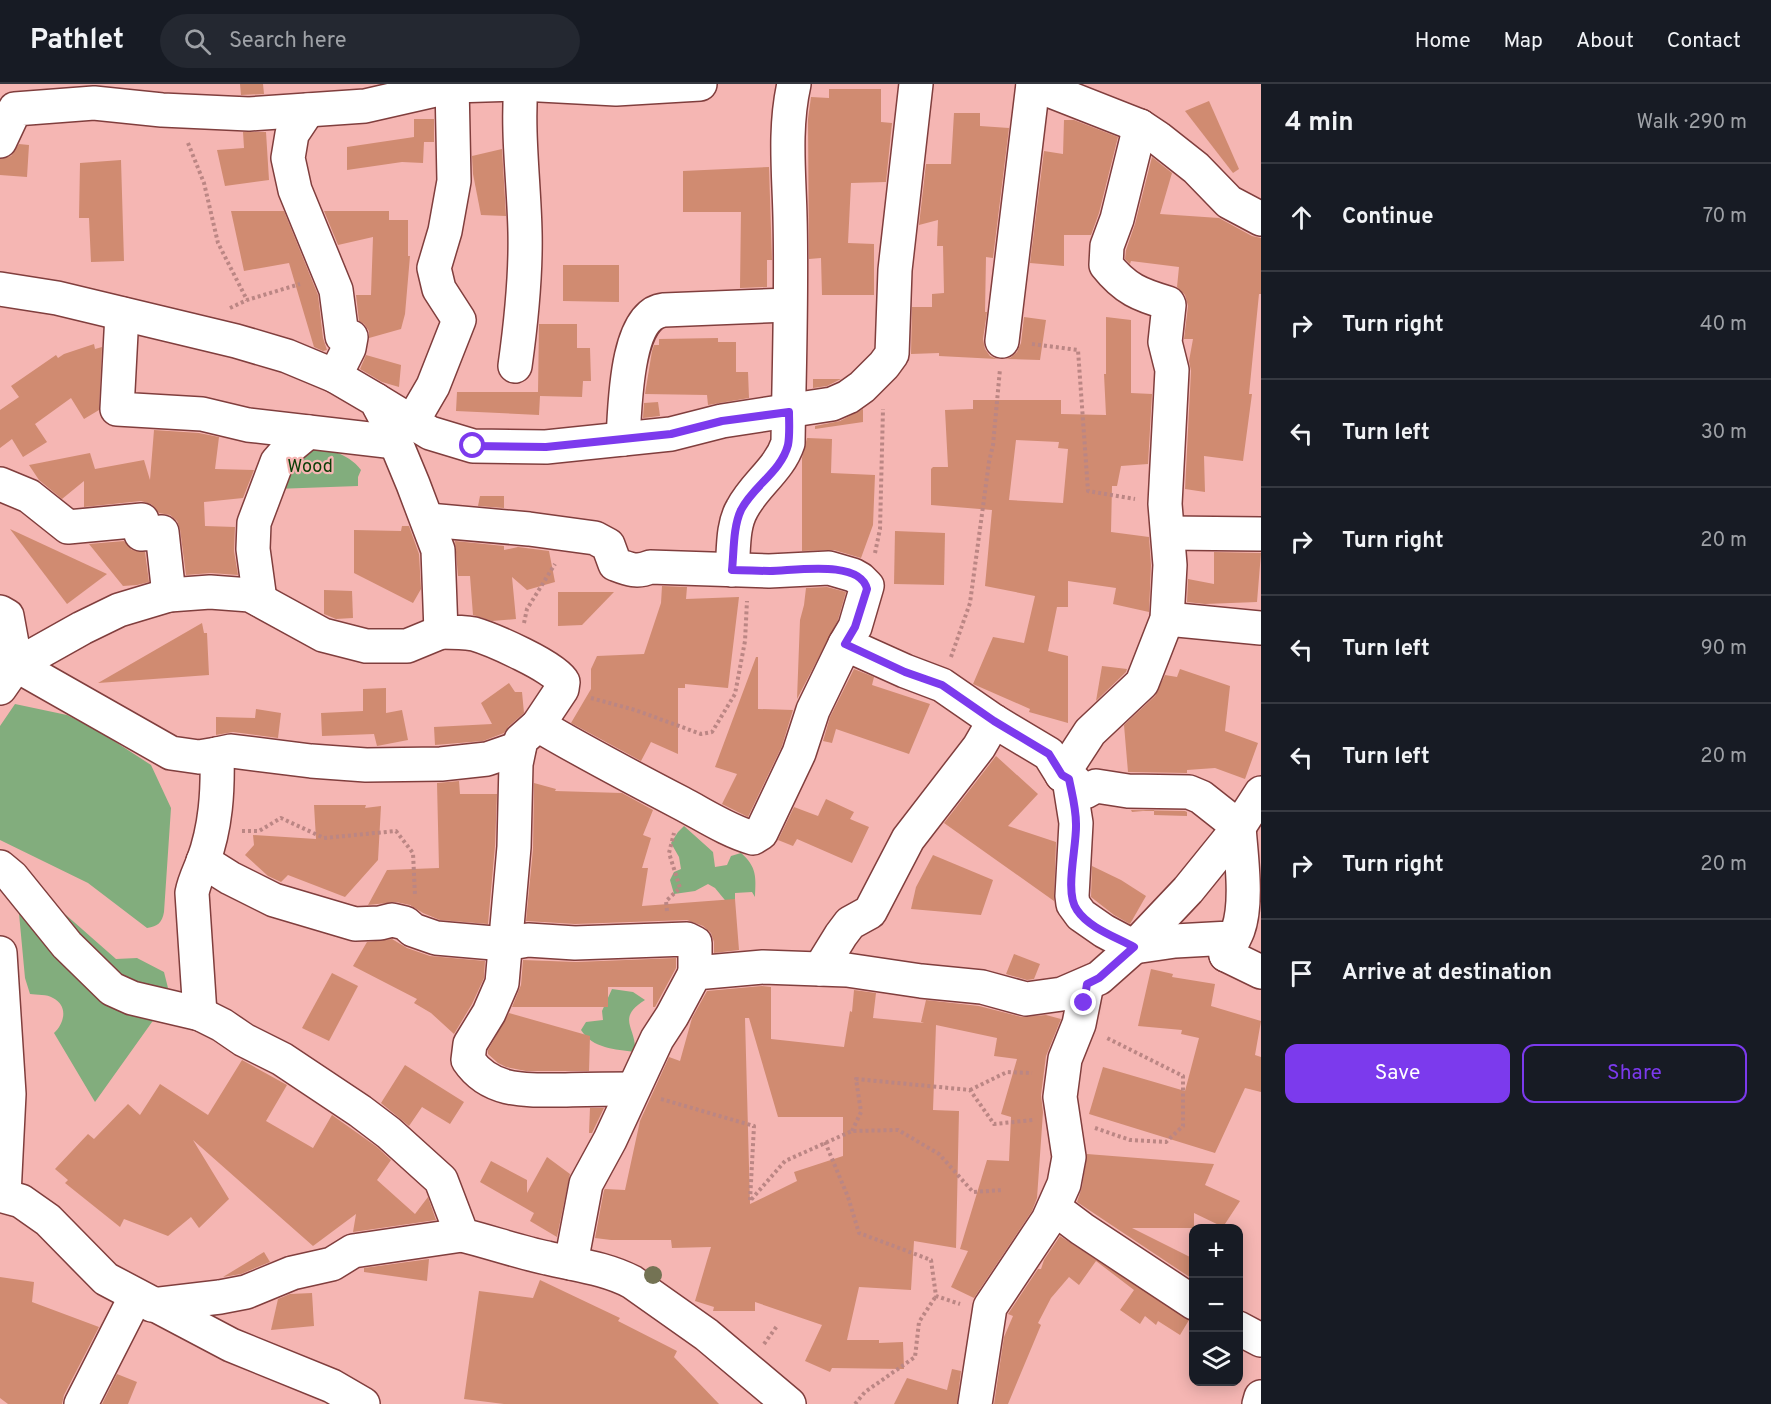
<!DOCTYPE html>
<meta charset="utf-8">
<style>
:root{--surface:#171b24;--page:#242831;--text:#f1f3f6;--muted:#9ea1a6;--line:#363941;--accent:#7c3aed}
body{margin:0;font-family:Overpass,sans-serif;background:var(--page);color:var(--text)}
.controls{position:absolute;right:18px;bottom:18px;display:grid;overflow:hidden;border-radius:12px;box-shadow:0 3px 15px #0003}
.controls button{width:54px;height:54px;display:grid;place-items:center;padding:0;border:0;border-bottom:2px solid var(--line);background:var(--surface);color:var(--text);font:30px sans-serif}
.stop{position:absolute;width:18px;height:18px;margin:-14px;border:4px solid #7c3aed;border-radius:50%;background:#fff}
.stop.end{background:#7c3aed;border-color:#fff;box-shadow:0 2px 6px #0008}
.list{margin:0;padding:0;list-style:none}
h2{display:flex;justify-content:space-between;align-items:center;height:78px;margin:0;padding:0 24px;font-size:26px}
h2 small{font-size:20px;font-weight:400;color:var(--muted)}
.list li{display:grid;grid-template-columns:39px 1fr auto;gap:18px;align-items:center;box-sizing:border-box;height:108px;padding:0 24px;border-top:2px solid var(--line)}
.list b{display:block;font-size:22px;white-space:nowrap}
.list em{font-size:20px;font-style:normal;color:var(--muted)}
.actions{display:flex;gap:12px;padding:18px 24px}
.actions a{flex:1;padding:14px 0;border:2px solid var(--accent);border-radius:12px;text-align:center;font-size:21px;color:var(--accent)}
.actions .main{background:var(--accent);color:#fff}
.icon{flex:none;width:33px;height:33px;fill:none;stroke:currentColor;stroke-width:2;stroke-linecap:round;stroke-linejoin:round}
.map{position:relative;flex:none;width:1261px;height:1320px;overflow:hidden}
header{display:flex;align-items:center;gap:36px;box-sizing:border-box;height:84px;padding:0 30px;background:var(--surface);border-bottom:2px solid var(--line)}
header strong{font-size:28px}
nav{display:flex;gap:33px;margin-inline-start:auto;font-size:21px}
.search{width:420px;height:54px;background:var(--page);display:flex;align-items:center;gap:15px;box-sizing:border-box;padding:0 21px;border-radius:33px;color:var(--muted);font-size:22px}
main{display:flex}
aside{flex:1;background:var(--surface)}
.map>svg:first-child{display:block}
.green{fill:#82ad7d}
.building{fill:#d08b71;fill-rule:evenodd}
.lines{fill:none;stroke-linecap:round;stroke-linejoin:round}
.minor-casing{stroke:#803e3d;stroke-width:36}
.path{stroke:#bb8684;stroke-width:4;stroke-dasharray:3 3;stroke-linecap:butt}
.minor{stroke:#fff;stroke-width:33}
.tree{fill:#747354}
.route{stroke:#7c3aed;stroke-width:8}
.labels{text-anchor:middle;stroke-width:4.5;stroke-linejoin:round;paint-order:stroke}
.park-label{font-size:18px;fill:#0a3d06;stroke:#f5b6b3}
</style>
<header>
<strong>Pathlet</strong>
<div class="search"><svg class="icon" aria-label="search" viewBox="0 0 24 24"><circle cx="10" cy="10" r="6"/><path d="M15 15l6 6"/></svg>Search here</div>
<nav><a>Home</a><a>Map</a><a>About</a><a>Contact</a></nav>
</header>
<main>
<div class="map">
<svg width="1261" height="1320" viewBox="0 0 1261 1320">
<rect width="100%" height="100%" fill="#f5b6b3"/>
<g class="green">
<path d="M301,361C322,363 348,368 361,386L358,393V402L275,405Z"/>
<path d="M15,620L67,631L77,636L94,644L151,681L171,724L164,828C162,839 158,842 147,844L88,799L0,756V642Z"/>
<path d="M684,742L713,768L715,783L727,781L731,772L741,769C757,783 756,793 755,813L752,808L735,809V815L729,821L715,804L708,800L695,807L674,810L670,796L674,788L681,785L679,773L671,759L678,748Z"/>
<path d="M17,808L66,831L116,875L137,874L164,888L169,908L167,922L152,938L95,1018L54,949C64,940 69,922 53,914C47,910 37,911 30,910L25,894Z"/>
<path d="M612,905L633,908L645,916C615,935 637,943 635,968C615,965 593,965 581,946L586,938L603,936L602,927Z"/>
</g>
<g class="building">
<polygon points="240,0 263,0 264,10 241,11"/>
<polygon points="829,5 881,5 881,38 892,39 886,98 851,99 848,159 874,160 874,211 822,211 821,174 809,175 808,35 811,13 829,14"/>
<polygon points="1209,17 1239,85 1233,89 1185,27"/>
<polygon points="954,29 980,29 980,42 1009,44 993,174 986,173 985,228 987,228 983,255 985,265 990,272 997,275 939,272 939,269 911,270 912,223 932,223 932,210 944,209 943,162 937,162 938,136 919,141 926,80 951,80"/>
<polygon points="414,35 434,35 434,58 424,58 423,79 402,78 347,86 347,63 414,53"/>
<polygon points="1064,36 1074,36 1118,53 1099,129 1091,151 1064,151 1064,182 1030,179 1044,67 1063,70"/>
<polygon points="243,48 266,48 269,96 225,102 217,66 244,64"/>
<polygon points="19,60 29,61 27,93 0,91 0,75 11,72"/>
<polygon points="502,65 506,132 481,131 473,90 472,72"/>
<polygon points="1152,73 1172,89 1160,130 1219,134 1252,152 1261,154 1261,210 1259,210 1249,310 1252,310 1243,377 1204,372 1205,408 1185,405 1191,287 1189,277 1193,255 1184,255 1188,222 1185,211 1177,203 1179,183 1131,177 1130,180 1125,175 1126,166 1135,140"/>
<polygon points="121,76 124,177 91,178 89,134 79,134 80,79"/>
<polygon points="769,83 772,176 767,176 767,203 740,204 741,128 683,128 683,87"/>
<polygon points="231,127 284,127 318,211 323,254 327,266 323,267 314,263 289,179 244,187"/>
<polygon points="324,127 389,127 389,136 408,136 408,172 410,172 405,230 401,245 369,254 369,247 364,240 359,237 356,211 371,211 373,153 338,161"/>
<polygon points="563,181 619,181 619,218 563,217"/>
<polygon points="1024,233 1046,236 1040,276 1005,275 1010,274 1017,268 1021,259"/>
<path d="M1106,233L1131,236V309L1152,310L1148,380L1121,382L1117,402H1112L1111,448L1149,453L1151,481L1149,528L1113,520L1116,504L1068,497V523H1057L1048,567L1068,572V639L1029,628L1030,625L973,600L993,553L1024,559L1035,512L985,502L992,426L931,421V385L933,383H948L945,326L973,325V316H1061V330L1106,331L1104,290H1106ZM1016,356L1059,358L1058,364L1068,365L1063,419L1009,416Z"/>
<polygon points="539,240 577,240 577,264 590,264 591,297 583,297 582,313 540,312 539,331 456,327 457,308 538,308"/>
<polygon points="718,254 718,258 736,258 736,288 748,288 749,314 708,321 707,311 645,310 652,267 654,261 659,261 659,255"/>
<polygon points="94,260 95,265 102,263 99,326 84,335 71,314 35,340 47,358 23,373 12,355 0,364 0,326 19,313 11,302 56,271 58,274 64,270"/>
<polygon points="366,271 401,281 399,303 382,298 360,285"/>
<polygon points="813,295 841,295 827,302 813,304"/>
<polygon points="658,318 660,332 643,334 644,319"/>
<polygon points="863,325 863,338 815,345 815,342 840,337"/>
<polygon points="154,346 199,349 219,353 215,385 254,386 243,414 204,418 205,442 235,443 234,467 238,491 211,489 186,491 180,445 177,437 170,431 159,429 151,420 141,417 84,423 84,397 62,415 39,396 29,381 90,369 95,385 144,376 150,396"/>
<polygon points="807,354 832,355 831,389 875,391 873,441 861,474 834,466 802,467 802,374"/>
<polygon points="480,412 504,412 504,424 478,422"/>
<polygon points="402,442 409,442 419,470 421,505 413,519 354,489 354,446 401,447"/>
<polygon points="10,445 107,490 67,520"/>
<polygon points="895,447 945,449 944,501 894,500"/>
<polygon points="124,457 132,466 145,468 149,498 137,501 123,502 89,460"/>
<polygon points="455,457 504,462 504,466 518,463 549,467 555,498 527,506 512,493 516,535 492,537 473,531 470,492 458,492"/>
<polygon points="1214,468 1261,469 1257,518 1205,520 1187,518 1188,495 1214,500"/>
<polygon points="662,502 687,503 686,515 739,513 728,604 685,600 685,604 678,604 678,670 651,658 641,677 571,639 591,605 591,585 597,572 644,570 661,519"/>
<polygon points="827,503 846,508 838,536 797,615 800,536 804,521 806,504"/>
<polygon points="324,506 352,507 353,534 336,535 324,530"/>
<polygon points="558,508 614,508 582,541 558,542"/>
<polygon points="202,539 204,549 207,549 209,591 98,599"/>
<polygon points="756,573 758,573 758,625 793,626 782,662 748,733 722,720 737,690 715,683"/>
<polygon points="1102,582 1127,585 1126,588 1096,617"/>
<polygon points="854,585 874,593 872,601 930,620 909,670 836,645 832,659 823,657 830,633"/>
<polygon points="1180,585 1230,602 1225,647 1258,659 1245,695 1215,684 1187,686 1187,689 1128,688 1124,641 1155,612 1165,591 1177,593"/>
<polygon points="509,599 515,608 522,608 524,629 509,642 504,649 483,657 435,661 434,643 492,640 481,619"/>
<polygon points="386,604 386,629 402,626 408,656 377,662 374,650 322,652 321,629 363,627 363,605"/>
<polygon points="256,625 281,629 278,654 233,648 216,651 216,633 255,634"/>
<polygon points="996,672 1038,710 1008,742 1056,758 1054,817 944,739"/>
<polygon points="459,697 460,710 497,710 495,762 488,840 440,836 423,829 410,821 396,818 368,821 387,786 439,784 437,699"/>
<polygon points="534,699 556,705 555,707 622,709 653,726 643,751 651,754 642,784 648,784 642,822 735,815 739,866 714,869 714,858 711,849 703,842 687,836 575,840 526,837 533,765"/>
<polygon points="826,715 854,728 850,735 869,743 852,779 797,755 793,762 778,756 794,723 818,732"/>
<polygon points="314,721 366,721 365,724 381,722 378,776 345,813 288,791 281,798 268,792 245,771 254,761 253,751 316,755"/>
<polygon points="1131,726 1185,727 1187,728 1187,732 1154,731 1154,726 1132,728"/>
<polygon points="933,771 993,796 981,831 911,825 916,803"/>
<polygon points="1092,782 1121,796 1146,812 1130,840 1114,831 1091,813"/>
<polygon points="392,855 407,864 430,872 485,877 484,894 472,920 454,950 431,929 414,919 417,915 353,882 367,858"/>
<polygon points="1014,870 1040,880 1034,895 1027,896 1006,890"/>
<polygon points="676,874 676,884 655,923 653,923 653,903 608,903 608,923 512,923 521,901 523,876 576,878"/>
<polygon points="1151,885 1173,890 1172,893 1215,900 1211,922 1261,937 1255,971 1261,973 1261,1008 1245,1004 1215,1069 1089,1030 1103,983 1185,1007 1199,954 1181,950 1182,946 1138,942"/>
<polygon points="332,889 358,902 329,957 302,944"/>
<path d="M762,902L771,903V955L844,963L850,927L852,928L854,906L876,909L873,934L924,939L921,938L926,916L979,922L1022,933L1046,931L1061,935L1046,972L1041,1011L1043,1028L1037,1114L1032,1127L974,1214L951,1203L968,1167L960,1165L987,1076L1009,1077L1011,1033L1001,1030L1017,975L994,972L997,954L936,941L933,1026L959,1027L956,1164L914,1157L911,1206L859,1203L847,1256H879V1259L903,1258L904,1285L832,1284L830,1288L805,1277L822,1241L755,1218V1227H713L714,1223L695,1217L711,1163L672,1164L671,1156H611L595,1154L604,1106L605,1105L625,1106L640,1037L669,973L680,977L692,934L707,907ZM745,934H749L778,1033H843V1072L794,1088L797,1097L750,1120Z"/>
<polygon points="509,929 590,952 589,987 526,987 506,983 498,979 488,970 488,966"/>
<polygon points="242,976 287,1001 266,1037 313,1064 332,1031 377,1063 391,1076 377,1096 415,1130 428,1113 436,1136 353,1148 356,1130 313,1162 193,1056 229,1115 199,1144 191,1133 168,1152 124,1135 120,1143 65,1099 68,1096 55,1085 88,1050 94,1055 128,1020 140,1031 160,1000 208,1031"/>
<polygon points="405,981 464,1018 450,1040 422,1023 409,1042 381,1019"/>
<polygon points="590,1024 604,1024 592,1049 589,1049"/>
<polygon points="1087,1070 1214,1080 1205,1101 1240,1117 1223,1143 1194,1129 1194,1144 1132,1144 1194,1175 1194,1196 1077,1118 1082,1103"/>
<polygon points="547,1073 570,1090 557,1153 530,1137 534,1129 480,1098 491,1077 527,1096 527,1109"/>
<polygon points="1060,1152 1189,1236 1180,1251 1158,1237 1156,1241 1145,1232 1140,1240 1120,1226 1134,1206 1096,1177 1079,1201 1069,1193 1051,1214 1038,1239 1041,1241 1008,1320 994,1320 1004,1253 1013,1232 1008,1230 1038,1185 1041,1185 1044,1176"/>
<polygon points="264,1168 270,1178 241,1190 223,1193"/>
<polygon points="429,1175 427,1197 364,1188 364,1184"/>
<polygon points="0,1193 34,1198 32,1218 99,1243 64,1311 62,1320 8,1320 0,1314"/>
<polygon points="540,1196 620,1234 618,1237 677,1267 674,1273 719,1320 504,1320 464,1315 479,1207 533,1214"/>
<polygon points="312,1209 314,1242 271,1246 278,1215 290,1210"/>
<polygon points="952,1285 961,1287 957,1320 894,1320 907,1294 947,1306"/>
<polygon points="117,1290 137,1298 128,1320 102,1320"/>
</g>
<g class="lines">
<defs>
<g id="minor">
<polyline points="1033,0 1140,42 1158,54 1196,84 1229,118 1261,135"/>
<polyline points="308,26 292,50 288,74 295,106 336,206 342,252 350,256 351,253 349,264 335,292"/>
<polyline points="0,57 15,25 94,19 162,26 249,30 365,22 453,2 521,0 616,5 700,0"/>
<path d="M0,205L57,214L236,257L287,272L335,292L376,316L386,335L413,400L438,466L441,548C452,548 463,548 474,550C491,555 556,583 563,598L562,605L538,641L521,656L516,680L514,763L502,899L489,929L470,960L468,976C491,1010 529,1006 566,1006C588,1005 610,1005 632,1005"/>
<polyline points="122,230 117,325 202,330 248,341 395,358"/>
<polyline points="1002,257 1033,0"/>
<path d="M515,282C521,239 526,192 525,148C524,99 517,49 521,0"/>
<polyline points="376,316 430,349 473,362 546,363 671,350 722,337 832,320 848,313 862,303 884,281 892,270 895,186 916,0"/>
<polyline points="412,338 433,302 459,236 439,205 434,184 445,147 454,97 452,0"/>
<path d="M623,355C625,326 625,230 664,226L789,221"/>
<polyline points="0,400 29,412 68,443 142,436 141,450 162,448 169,511"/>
<path d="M428,436L529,445L595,454L608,461L615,480C628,485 637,489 650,483L769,487L829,484L853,491L860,495L867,502L855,543L845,560L905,587L942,601L994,637"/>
<polyline points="1168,449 1261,450"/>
<path d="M732,486C734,467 732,442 742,425C755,400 779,386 788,359C789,284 792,208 790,133C789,89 784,44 794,0"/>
<polyline points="260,516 253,465 254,439 277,378 291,362 308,348"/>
<path d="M0,528L7,532L16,581L171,669L199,673L217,670C218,707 216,743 203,778C199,788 194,798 192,809L200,930"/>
<polyline points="1167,535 1261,544"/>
<polyline points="0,604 16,581 82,544 119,526 169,511 210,508 250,511 323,551 366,562 407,562 441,548"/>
<path d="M538,641C585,669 633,694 681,719C704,731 728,747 753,754L761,749L799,669L813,626L845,560"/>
<polyline points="217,670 231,667 311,677 366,681 441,680 487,675 519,664"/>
<path d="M1062,691L1090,648L1142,599L1167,535L1170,481L1165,420L1172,286L1165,258L1169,221L1168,219C1140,211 1125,205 1106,181L1107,162L1117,135L1140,42"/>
<path d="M1069,695L1074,697L1085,708L1096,702L1128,707L1189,708L1201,713L1239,743C1241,772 1248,818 1238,846C1235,854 1230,862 1226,871L1230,854L1175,857L1134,863L1104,847L1081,831L1073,820L1072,812L1076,739Z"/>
<polyline points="203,777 230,794 274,816 355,840 380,839 392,836 405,839 413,846 436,854 505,860 528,856 575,859 687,855 695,859 695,889"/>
<path d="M0,783L12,793L67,861L112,905L132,914L200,930L222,941L244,956L282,975L360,1027L389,1049L441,1096L462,1151C490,1158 519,1168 547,1174C576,1181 605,1184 632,1198L707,1251L789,1320"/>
<polyline points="0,869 9,1010 4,1111"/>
<polyline points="1226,871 1261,888"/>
<polyline points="820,885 841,851 850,839 870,828 908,755 979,663 994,637 1049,670 1062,691 1069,695"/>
<polyline points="0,1111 21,1117 48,1136 106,1195 231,1261 332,1302 363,1320"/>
<polyline points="1054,1124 1082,1145 1194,1219"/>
<polyline points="571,1179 586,1100 610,1056 657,955 672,932 695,889 763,883 847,886 921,897 982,903 1026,915 1062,910 1099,894 1134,863 1188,806 1239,743 1261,709"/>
<polyline points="152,1221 220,1213 246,1208 292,1189 332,1180 353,1167 462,1151"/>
<polyline points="1238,1244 1261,1256"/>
<polyline points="81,1320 136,1212"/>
<polyline points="975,1320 990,1223 1048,1136 1064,1100 1069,1073 1060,1013 1065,975 1079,940 1087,900"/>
<polyline points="1259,1320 1261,1313"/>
</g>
</defs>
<use href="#minor" class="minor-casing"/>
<g class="path">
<polyline points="188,59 204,99 218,159 247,216"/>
<polyline points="230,224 247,216 300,200"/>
<polyline points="1032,260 1078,266 1088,407 1135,415"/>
<polyline points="875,469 880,445 883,325"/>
<polyline points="524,539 527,525 555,480"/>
<polyline points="951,573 970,519 989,378 993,361 1000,285"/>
<polyline points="591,614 635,626 701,650 712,648 735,610 745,557 747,517"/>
<polyline points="242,747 259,747 281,734 324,754 396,747 413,769 415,811"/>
<polyline points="667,827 666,817 680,804 669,769 674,749"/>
<polyline points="970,1006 1007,988 1032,989"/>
<polyline points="661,1015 754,1042 750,1117 785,1077 852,1047 898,1046 939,1070 973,1108 1003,1106"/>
<polyline points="1095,1044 1130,1056 1166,1058 1183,1042 1183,992 1107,954"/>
<polyline points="852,1047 861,1028 856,995 970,1006 994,1040 1033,1036"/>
<polyline points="825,1058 848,1113 859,1149 931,1176 936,1212 960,1220"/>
<polyline points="764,1260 777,1242"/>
<polyline points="855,1320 865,1308 915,1273 919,1238 936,1212"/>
</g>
<use href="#minor" class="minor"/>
</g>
<circle class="tree" cx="653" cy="1191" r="9"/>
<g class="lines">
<path class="route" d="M473,362L546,363L671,350L722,337L789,328C789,338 790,351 788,361C781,388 753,402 741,426C733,443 734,467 732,486C745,486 758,487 770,487C793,487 860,475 867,505L855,543L845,560L905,588L942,601L994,637L1049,670L1062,691L1069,695C1072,710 1076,724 1076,740C1077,762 1064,809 1077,826C1089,844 1116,853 1134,863L1099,894L1087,900L1084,919"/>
</g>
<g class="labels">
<g class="park-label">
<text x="310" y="388">Wood</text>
</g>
</g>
</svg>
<div class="controls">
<button>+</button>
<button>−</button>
<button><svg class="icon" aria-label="layers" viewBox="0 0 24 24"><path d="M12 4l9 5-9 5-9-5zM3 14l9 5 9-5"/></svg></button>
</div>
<div class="stop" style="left:473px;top:362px"></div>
<div class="stop end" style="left:1084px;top:919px"></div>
</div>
<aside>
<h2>4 min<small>Walk · 290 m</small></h2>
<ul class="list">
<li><svg class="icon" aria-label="ahead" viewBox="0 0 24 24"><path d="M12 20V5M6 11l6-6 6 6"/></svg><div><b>Continue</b></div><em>70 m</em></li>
<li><svg class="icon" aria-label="right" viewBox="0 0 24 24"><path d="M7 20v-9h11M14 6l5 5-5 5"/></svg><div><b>Turn right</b></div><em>40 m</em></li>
<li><svg class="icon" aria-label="left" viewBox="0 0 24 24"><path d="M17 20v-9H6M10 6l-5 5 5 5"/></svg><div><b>Turn left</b></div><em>30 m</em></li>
<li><svg class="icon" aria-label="right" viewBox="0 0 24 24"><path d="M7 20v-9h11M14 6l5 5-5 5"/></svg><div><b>Turn right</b></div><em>20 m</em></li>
<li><svg class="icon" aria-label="left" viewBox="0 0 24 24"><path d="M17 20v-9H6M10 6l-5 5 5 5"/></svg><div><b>Turn left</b></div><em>90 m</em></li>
<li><svg class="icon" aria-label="left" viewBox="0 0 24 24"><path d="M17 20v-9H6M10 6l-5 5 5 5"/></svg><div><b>Turn left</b></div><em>20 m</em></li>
<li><svg class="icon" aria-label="right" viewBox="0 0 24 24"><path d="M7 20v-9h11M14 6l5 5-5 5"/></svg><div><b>Turn right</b></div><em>20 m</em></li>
<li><svg class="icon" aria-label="arrive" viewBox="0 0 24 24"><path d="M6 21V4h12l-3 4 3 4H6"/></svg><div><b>Arrive at destination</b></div></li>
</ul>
<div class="actions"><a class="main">Save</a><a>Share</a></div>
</aside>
</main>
